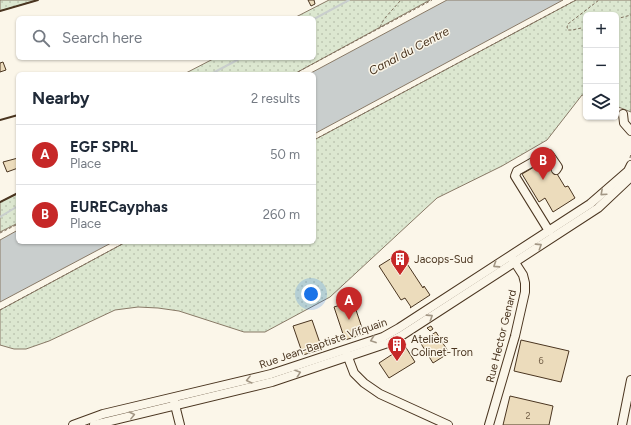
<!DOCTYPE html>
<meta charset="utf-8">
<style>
:root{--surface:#fff;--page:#f2f2f3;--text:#1f2937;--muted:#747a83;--line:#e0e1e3;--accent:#c62828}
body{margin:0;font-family:Figtree,sans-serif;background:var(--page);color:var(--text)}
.controls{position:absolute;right:12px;top:12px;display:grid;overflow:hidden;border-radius:6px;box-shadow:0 1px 3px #0004}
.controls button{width:36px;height:36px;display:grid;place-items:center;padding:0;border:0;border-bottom:1px solid var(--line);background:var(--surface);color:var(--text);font:20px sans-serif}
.you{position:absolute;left:311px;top:294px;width:14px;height:14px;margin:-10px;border:3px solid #fff;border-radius:50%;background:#1a73e8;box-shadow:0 0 0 6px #1a73e833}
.badge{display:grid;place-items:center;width:26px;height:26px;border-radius:50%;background:var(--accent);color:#fff;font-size:13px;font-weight:700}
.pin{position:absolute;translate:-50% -33px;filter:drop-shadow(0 1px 2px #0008)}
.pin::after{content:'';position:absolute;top:21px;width:14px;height:12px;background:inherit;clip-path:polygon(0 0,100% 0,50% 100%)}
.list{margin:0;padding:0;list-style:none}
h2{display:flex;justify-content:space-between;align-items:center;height:52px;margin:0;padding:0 16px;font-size:17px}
h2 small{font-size:13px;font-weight:400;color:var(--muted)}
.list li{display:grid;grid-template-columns:26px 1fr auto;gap:12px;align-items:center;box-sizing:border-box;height:60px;padding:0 16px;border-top:1px solid var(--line)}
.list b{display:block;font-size:15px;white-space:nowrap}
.list p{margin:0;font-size:13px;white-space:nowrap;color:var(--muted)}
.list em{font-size:13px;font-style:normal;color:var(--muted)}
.icon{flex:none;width:22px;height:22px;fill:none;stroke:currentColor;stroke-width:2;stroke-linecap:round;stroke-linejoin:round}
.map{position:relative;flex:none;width:631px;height:425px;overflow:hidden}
.search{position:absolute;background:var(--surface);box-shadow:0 1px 3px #0004;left:16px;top:16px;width:300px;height:44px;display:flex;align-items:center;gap:10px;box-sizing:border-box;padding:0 14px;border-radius:6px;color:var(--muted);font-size:15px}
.panel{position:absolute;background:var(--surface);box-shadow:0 1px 3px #0004;left:16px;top:72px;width:300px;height:172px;border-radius:6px}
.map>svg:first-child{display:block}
.grass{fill:url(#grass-dots);stroke:#887966}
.water{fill:#c9cecd;stroke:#887966}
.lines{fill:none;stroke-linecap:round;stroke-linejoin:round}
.stream{stroke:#c9cecd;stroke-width:2}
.building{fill:#ecdcbc;stroke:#4a3520}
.minor-casing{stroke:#4a3520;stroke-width:10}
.path{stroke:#7f6f5c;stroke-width:1;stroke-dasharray:3 2;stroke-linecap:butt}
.minor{stroke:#fbf6e9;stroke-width:8}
.wall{stroke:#4a3520;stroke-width:2}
.oneway{stroke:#a29684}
.labels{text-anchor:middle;stroke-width:3;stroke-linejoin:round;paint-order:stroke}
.number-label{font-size:9px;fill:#725f47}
.poi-label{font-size:11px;fill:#4a3520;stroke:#fbf6e9;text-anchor:start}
.street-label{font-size:11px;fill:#4a3520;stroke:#fbf6e9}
.water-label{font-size:12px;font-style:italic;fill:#4a3520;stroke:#fbf6e9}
</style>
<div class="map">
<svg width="631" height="425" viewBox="0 0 631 425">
<defs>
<pattern id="grass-dots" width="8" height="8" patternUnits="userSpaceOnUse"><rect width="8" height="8" fill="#dce7d0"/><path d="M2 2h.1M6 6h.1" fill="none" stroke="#bec7b2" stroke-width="1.8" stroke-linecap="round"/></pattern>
</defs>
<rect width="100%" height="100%" fill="#fbf6e9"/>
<g class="grass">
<polygon points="0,0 38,0 0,11"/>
<polygon points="329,0 430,0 294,74 184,74 215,58 314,58 314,18 294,18"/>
<polygon points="576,0 631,0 631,112 616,106 616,15 586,15 586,96 582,95 547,140 502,166 437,198 330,297 265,332 244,332 179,311 158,308 138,307 115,310 49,341 26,349 14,349 0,345 0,310 126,242 314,242 314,140"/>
<polygon points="18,193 18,223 0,232 0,202"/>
</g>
<g class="water">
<polygon points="447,0 563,0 314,134 314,74 309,74"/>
<polygon points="18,230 18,242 113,242 0,302 0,240"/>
</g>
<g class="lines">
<g class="stream">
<polyline points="314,19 349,0"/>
<polyline points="211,74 241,58"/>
<polyline points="0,217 18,206"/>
</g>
</g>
<g class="building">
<polygon points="308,0 314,0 315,4 311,6"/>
<polygon points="3,62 6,70 0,72 0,63"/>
<polygon points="18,158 18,168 7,172 3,162"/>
<polygon points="548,159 565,187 568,186 575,198 553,212 545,198 539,202 522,174"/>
<polygon points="400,253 423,288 424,286 430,295 410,308 411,307 405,298 401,300 379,266"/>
<polygon points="353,301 364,334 345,340 334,307"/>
<polygon points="312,320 322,349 303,355 293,326"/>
<polygon points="431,326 433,329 430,331 427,328"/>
<polygon points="436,332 449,353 433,363 420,342"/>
<polygon points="521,340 569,351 561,382 514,371"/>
<polygon points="405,346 415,362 389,378 379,363"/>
<polygon points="510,396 553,406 549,425 503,425"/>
</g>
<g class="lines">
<defs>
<g id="minor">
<polyline points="623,114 624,123 631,131"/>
<polyline points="549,231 515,176 517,171 547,154 549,154 558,167 556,170"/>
<polyline points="346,352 354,373 364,383 380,394 448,425"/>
<polyline points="174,401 180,425"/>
<polyline points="73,425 103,414 271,374 383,337 399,328 590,204 628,171 631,165"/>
<polyline points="94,425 272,382 388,343 401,336 598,208 631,177"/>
<polyline points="489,425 515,336 525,292 525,283 523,275 512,258"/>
<polyline points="622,425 631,380"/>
</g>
</defs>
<use href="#minor" class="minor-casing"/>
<g class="path">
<polyline points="616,19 631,15"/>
<polyline points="380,27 384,19 401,0"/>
<polyline points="586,27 572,30 568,30 567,27 568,24 599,0"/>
<polyline points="294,74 432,0"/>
<polyline points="314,140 576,0"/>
<polyline points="630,158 631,153"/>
<polyline points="0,233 18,224"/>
<polyline points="0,310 126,242"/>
</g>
<use href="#minor" class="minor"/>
<g class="wall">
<polyline points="0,11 38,0"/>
<polyline points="0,120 18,115"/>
<polyline points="0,202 18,193"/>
</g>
</g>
<defs><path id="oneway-chevron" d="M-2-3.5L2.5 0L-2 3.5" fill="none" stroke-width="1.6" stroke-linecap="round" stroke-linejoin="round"/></defs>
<g class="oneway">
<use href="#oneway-chevron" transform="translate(603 193) rotate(138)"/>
<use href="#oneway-chevron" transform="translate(539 246) rotate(-33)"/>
<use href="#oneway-chevron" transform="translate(496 265) rotate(147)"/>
<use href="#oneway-chevron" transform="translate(430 317) rotate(-33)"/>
<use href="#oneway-chevron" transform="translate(373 340) rotate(160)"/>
<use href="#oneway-chevron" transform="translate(298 373) rotate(-19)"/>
<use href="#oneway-chevron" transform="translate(249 380) rotate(166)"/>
<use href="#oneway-chevron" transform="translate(132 415) rotate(-14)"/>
</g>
<defs>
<symbol id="building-pin" viewBox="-11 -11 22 30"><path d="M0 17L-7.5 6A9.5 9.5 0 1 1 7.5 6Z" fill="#c62828" stroke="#fbf6e9"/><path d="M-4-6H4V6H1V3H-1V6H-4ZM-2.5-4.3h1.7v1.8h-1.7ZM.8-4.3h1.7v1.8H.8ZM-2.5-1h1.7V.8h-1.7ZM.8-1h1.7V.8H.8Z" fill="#fff"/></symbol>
</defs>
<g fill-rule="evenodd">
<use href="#building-pin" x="389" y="248" width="22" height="30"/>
<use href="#building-pin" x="386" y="334" width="22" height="30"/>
</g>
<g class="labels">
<g class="number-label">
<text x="541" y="364">6</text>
<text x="528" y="419">2</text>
</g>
<g class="poi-label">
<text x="414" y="263">Jacops-Sud</text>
<text x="411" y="343">Ateliers<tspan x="411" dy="13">Colinet-Tron</tspan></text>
</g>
<g class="street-label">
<text transform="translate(501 336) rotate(-76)" y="4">Rue Hector Genard</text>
<text transform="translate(323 343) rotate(-19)" y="4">Rue Jean-Baptiste Vifquain</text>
</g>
<g class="water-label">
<text transform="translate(409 51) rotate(-28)" y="4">Canal du Centre</text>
</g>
</g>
</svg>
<div class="controls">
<button>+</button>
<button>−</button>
<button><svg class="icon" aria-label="layers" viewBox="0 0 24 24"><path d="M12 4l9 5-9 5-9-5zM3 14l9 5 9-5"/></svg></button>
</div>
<div class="you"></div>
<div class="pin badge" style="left:349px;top:320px">A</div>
<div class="pin badge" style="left:543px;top:180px">B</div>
<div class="search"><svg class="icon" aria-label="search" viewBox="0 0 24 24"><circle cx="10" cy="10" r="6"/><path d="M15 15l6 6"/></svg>Search here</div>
<section class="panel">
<h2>Nearby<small>2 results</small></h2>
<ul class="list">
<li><span class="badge">A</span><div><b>EGF SPRL</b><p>Place</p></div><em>50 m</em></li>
<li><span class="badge">B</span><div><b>EURECayphas</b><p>Place</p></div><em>260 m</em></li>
</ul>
</section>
</div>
